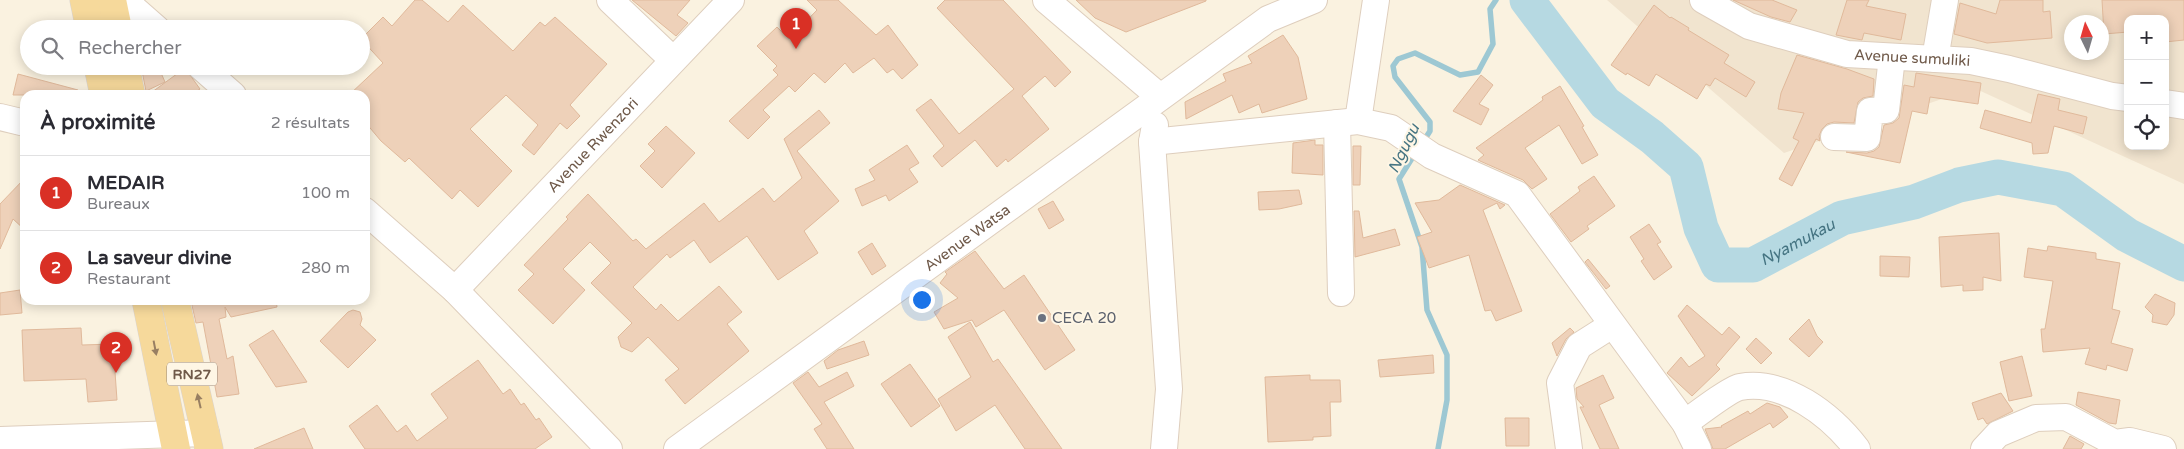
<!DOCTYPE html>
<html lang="fr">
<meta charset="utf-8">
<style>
:root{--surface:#fff;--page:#f7f7f7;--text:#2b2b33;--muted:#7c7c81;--line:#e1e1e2;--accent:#d93025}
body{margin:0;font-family:"Varela Round",sans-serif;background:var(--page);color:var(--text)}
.controls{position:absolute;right:15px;top:15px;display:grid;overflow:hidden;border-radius:10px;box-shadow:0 2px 12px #0003}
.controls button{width:45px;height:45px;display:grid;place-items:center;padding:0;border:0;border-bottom:1px solid var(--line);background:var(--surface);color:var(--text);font:25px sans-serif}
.compass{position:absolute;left:2064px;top:15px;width:45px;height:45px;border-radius:50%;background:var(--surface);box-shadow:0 2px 12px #0003;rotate:355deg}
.you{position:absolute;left:921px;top:299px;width:18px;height:18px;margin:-12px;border:4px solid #fff;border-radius:50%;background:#1a73e8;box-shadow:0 0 0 8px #1a73e833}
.badge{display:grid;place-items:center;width:32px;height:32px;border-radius:50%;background:var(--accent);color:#fff;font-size:16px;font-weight:700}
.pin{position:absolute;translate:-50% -41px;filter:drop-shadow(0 1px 2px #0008)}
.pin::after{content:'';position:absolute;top:26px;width:18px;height:15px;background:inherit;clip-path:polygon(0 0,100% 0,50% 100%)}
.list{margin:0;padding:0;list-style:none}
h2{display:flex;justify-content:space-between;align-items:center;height:65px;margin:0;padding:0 20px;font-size:21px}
h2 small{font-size:16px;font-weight:400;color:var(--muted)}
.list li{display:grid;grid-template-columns:32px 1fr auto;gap:15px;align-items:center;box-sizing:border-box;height:75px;padding:0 20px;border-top:1px solid var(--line)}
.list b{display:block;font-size:19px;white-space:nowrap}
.list p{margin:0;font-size:16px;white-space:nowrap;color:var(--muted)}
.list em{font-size:16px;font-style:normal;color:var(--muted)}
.icon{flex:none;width:28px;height:28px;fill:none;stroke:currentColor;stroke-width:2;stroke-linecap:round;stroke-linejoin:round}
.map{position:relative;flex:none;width:2184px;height:449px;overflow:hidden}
.search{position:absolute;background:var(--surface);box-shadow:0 2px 12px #0003;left:20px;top:20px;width:350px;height:55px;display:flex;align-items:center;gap:12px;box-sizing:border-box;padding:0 18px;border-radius:28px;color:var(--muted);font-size:19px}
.panel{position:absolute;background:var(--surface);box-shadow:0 2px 12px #0003;left:20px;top:90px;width:350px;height:215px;border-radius:15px}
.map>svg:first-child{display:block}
.residential{fill:#f1e4cf;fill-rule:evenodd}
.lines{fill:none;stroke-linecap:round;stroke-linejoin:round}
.stream{stroke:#9dc8d3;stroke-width:5.5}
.river{stroke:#b6d9e2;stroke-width:35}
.building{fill:#eed1b9;stroke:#e0b99b}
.minor-casing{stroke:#decebd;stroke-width:28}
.major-casing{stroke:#dad4d0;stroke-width:29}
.minor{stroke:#fff;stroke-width:26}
.major{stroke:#f6d99b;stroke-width:28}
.oneway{fill:#987f62}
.worship-dot{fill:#6b7280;stroke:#fef6e5;stroke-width:2}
.labels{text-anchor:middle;stroke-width:4;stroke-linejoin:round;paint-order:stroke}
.shield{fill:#fef6e5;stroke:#9a8878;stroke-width:1}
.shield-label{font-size:14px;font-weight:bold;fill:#6f5949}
.street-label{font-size:15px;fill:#6f5949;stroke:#fef6e5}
.worship-label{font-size:15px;fill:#5b616d;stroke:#fef6e5;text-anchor:start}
.water-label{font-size:16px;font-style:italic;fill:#457482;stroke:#fef6e5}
</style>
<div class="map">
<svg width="2184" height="449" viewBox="0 0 2184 449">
<rect width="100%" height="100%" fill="#faf2e0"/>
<path class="residential" d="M1607,0H2184V184L1974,88L1784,153ZM2128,19H2165V146H2128ZM2072,22H2102V52H2072Z"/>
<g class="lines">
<g class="stream">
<polyline points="1423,142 1430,131 1430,122 1395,77 1393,66 1398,59 1415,53 1460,75 1478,72 1493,44 1490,9 1496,0"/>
<polyline points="1416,152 1399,179 1422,247 1427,310 1447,355 1447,400 1438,449"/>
</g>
<path class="river" id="s1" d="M1527,0L1605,103L1652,137L1686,167L1701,228L1718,265H1753L1842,218L1914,202L1959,185L1998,177L2063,189L2127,235L2184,264"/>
</g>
<g class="building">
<polygon points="415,0 422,0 448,22 463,5 513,51 540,22 545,26 555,17 607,64 570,105 580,116 567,129 560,123 534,155 522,145 538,125 506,95 470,129 512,171 478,207 460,190 452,199 409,158 405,162 381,141 365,122 365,95 349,95 383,63 361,39 383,17 392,26"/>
<polygon points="632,0 690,0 677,15 688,23 676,36"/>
<polygon points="807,0 838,0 876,35 888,25 918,65 902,79 893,69 887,73 874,58 853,73 845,63 825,83 814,73 795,92 789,86 763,110 770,117 748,139 729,121 778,75 773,70 777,66 757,46 777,27 789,39 817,10"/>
<polygon points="945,0 1003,0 1071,72 1055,87 1045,76 1022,96 1049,129 1008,162 1006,159 997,167 975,140 942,167 933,156 944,146 916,110 931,99 959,134 1014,89 937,8"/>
<polygon points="1076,0 1206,0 1206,1 1126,32 1095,18"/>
<polygon points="1733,0 1772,0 1797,10 1790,22 1771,17"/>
<polygon points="1847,0 1869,0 1866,6 1906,14 1901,40 1864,33 1862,40 1836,35"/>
<polygon points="2000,0 2043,0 2043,12 2050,11 2052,38 1987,43 1954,34 1960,3 1996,14"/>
<polygon points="2102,0 2184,0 2184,40 2165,42 2165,19 2128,19 2128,32 2104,34"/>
<polygon points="1654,5 1670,18 1671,17 1689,28 1688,30 1729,55 1724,63 1755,82 1746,97 1715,78 1710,86 1706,84 1697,99 1656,74 1649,86 1627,73 1626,75 1611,65"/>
<polygon points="1283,35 1298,57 1307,99 1262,113 1259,104 1239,113 1232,95 1186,119 1185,102 1226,81 1223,74 1252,63 1248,56"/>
<polygon points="1797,55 1847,69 1874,79 1873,96 1863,98 1858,102 1854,123 1834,122 1827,124 1822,129 1819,136 1820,141 1816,139 1792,186 1779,179 1799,141 1793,138 1804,113 1778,109 1781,93"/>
<polygon points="141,66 158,66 165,82 146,91"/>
<polygon points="185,68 200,89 191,95 148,95"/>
<polygon points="1916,73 1981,83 1978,104 1930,97 1927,114 1912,111 1900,163 1846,152 1867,153 1874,151 1879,147 1884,125 1893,123 1899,118 1904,85 1914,87"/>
<polygon points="18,74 78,90 77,95 13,95"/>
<polygon points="1481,75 1493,85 1479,104 1489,109 1481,125 1453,111"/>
<polygon points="1560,86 1584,126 1582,127 1598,155 1582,164 1559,125 1525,148 1547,179 1532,189 1523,180 1480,161 1478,160 1484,155 1476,148 1543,100 1542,97"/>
<polygon points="2038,94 2060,99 2058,110 2087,117 2083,134 2054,126 2048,153 2033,154 2032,143 1980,128 1985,110 2031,123"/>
<polygon points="819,110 830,123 797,151 839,201 804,231 818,253 778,280 747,236 710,263 694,240 670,258 667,254 633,287 656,310 661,304 678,321 719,286 742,312 727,324 749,351 685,404 665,380 679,369 648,337 632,352 621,347 618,337 632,323 591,283 611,263 590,242 563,269 585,290 553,324 518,290 534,274 524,265 568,219 566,217 588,194 633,241 636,239 646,249 704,203 719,222 763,188 774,202 802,178 784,139"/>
<polygon points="666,126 695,153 662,188 640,166 655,151 648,144"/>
<polygon points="1315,140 1315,145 1323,145 1323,175 1292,173 1293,143"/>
<polygon points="907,145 919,163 909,169 918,182 889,201 886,195 862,206 855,189 875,180 869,170"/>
<polygon points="1353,146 1361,146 1360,185 1353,185"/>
<polygon points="1594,176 1615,206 1587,226 1589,229 1571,242 1550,214 1580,191 1578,187"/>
<polygon points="25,178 25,230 13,219 0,249 0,204"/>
<polygon points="1460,185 1505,205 1500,209 1497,203 1483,210 1522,311 1496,321 1491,310 1485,311 1469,255 1429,268 1417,237 1432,232 1415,203 1439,200"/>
<polygon points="1299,190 1302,204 1279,209 1259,210 1258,192"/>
<polygon points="1053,201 1064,220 1049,229 1038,209"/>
<polygon points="1354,211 1359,211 1363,238 1395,229 1400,245 1355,257"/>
<polygon points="1649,224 1661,242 1657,244 1672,267 1654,280 1641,261 1644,259 1630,237"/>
<polygon points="1999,233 2001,281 1983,277 1983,290 1963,291 1963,285 1941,287 1939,237"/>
<polygon points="872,243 886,266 872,275 858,252"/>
<polygon points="2048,246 2096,253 2096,259 2120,263 2112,309 2120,311 2111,343 2133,349 2127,371 2107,365 2106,370 2085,364 2090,348 2043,352 2041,329 2045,329 2053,281 2024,277 2028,248 2047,251"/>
<polygon points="975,251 1004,289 1024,275 1075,350 1045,370 1004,310 976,327 972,320 944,329 934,312 958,298 940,283 947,274 945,272"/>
<polygon points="1880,256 1910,257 1909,277 1880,276"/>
<polygon points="1588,259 1610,286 1606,289 1585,262"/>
<polygon points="20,290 22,313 0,315 0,293"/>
<polygon points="2155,294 2175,303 2174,315 2167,325 2152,322 2153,315 2145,307"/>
<polygon points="196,300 276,300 277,307 231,317 225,307 226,317 219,319 227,359 233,356 239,394 217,397 203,322 196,323 191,301"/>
<polygon points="1687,305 1722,335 1729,327 1740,337 1716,365 1720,369 1692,396 1667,373 1681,357 1689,367 1705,356 1678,316"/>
<polygon points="353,310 360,312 362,319 360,325 376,340 348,368 320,341 348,312"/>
<polygon points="1809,319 1817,336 1823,342 1809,357 1789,339"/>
<polygon points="970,322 993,362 998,359 1062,449 1025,449 995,405 956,431 938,399 971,377 948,337"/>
<polygon points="81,328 82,345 113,344 117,400 88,402 86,379 24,381 22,330"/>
<polygon points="1570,328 1574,332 1566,339 1557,356 1552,343"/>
<polygon points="273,330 307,382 276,387 249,345"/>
<polygon points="1756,338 1772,353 1761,364 1746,349"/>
<polygon points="864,341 869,355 827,369 824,361 838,350"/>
<polygon points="1433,355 1434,373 1380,377 1378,360"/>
<polygon points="2022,356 2032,396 2009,401 2000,362"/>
<polygon points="478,360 503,394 510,389 521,405 524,403 536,420 539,418 552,437 535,449 365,449 349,426 377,405 397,432 406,425 417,441 448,418 431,394"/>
<polygon points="910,364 940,406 911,427 881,384"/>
<polygon points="808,372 819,387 847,372 854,386 824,402 854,449 827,449 814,429 822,424 793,383"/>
<polygon points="1310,375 1310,380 1340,380 1341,402 1330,402 1331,436 1313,437 1313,440 1268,442 1265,377"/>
<polygon points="1603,375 1614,398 1599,405 1619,449 1600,449 1580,407 1584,407 1577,399 1576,388"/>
<polygon points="2078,392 2120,400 2116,424 2109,423 2076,405"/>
<polygon points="2001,393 2013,411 1987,424 1983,418 1978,420 1972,403"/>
<polygon points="1767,403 1780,407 1788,417 1773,428 1770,423 1725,449 1713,449 1705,429 1722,427 1721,426 1748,411 1750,414"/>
<polygon points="1505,418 1529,418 1529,446 1506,446"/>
<polygon points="304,428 313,449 254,449"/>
<polygon points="2070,436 2084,444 2081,449 2063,449"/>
</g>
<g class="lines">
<defs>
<g id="minor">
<polyline points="124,0 157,29"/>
<polyline points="610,0 673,60"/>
<polyline points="1046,0 1160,97"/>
<path id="s2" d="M1703,0L1749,26L1847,54L1971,61L2009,69L2112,96L2128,98"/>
<polyline points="1935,59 1945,0"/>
<polyline points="200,66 233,95"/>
<polyline points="2165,103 2184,106"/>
<polyline points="0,117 25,123"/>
<polyline points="1358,121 1376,0"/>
<polyline points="1337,123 1341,293"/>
<polyline points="1155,125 1152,142 1169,389 1164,449"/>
<polyline points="1834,137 1867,138 1870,111 1886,110 1892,57"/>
<polyline points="1152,142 1358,121 1391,128 1432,156 1517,194 1685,423 1698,449"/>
<polyline points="365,211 455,290 609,449"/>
<path id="s3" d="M455,290L731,0"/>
<path d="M1685,423C1696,415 1730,389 1740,387C1785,379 1831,415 1857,449"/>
<polyline points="0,440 206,433"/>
<path id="s4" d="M677,449L1268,19L1314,0"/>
<polyline points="1569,449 1560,383 1579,346 1612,325"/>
<polyline points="1984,449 1998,434 2036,418 2066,417 2115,443 2130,441 2163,449"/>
</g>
<g id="major">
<polyline points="84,0 90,29"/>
<polyline points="112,0 118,29"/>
<polyline points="98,66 104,95"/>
<polyline points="125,66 131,95"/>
<polyline points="146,300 176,449"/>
<polyline points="175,300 209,449"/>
</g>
</defs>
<use href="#minor" class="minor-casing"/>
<use href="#major" class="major-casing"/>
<use href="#minor" class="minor"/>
<use href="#major" class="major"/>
</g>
<defs><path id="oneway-solid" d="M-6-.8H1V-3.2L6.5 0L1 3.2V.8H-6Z" transform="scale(1.25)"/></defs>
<g class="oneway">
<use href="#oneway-solid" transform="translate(155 348) rotate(79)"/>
<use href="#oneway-solid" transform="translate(199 401) rotate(-103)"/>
</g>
<circle class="worship-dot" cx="1042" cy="318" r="5"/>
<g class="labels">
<rect class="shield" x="167" y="362.5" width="50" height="23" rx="4"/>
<g class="shield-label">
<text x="192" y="379">RN27</text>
</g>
<g class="street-label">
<text dy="5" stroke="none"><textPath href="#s2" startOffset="220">Avenue sumuliki</textPath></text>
<text dy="5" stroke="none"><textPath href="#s3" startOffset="200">Avenue Rwenzori</textPath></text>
<text dy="5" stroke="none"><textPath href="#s4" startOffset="359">Avenue Watsa</textPath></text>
</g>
<g class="worship-label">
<text x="1052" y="323">CECA 20</text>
</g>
<g class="water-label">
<text transform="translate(1403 148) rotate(-64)" y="6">Ngugu</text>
<text dy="6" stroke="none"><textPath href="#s1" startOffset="421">Nyamukau</textPath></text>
</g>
</g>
</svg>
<div class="controls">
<button>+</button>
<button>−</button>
<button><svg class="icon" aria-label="locate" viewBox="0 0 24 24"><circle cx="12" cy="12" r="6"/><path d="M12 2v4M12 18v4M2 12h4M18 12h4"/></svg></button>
</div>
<svg class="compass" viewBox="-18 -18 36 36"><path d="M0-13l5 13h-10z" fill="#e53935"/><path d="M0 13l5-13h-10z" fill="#7c7c81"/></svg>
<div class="you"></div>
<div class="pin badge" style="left:796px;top:49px">1</div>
<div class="pin badge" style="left:116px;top:373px">2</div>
<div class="search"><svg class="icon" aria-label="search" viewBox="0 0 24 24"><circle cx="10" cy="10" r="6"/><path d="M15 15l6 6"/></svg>Rechercher</div>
<section class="panel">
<h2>À proximité<small>2 résultats</small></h2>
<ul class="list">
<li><span class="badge">1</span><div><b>MEDAIR</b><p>Bureaux</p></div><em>100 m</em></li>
<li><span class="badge">2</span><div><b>La saveur divine</b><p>Restaurant</p></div><em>280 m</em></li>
</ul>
</section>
</div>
